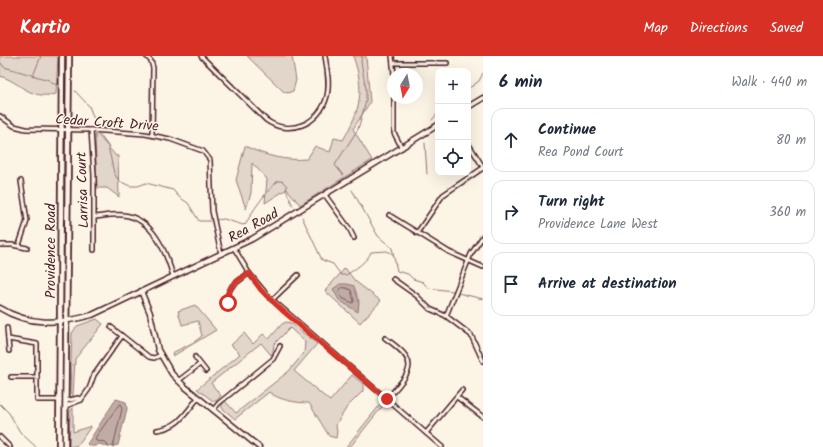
<!DOCTYPE html>
<meta charset="utf-8">
<style>
:root{--surface:#fff;--page:#f6f6f7;--text:#1f2937;--muted:#747a83;--line:#e0e1e3;--accent:#d93025}
body{margin:0;font-family:Kalam,sans-serif;background:var(--page);color:var(--text)}
.controls{position:absolute;right:12px;top:12px;display:grid;overflow:hidden;border-radius:8px;box-shadow:0 4px 16px #0002}
.controls button{width:36px;height:36px;display:grid;place-items:center;padding:0;border:0;border-bottom:1px solid var(--line);background:var(--surface);color:var(--text);font:20px sans-serif}
.compass{position:absolute;left:387px;top:12px;width:36px;height:36px;border-radius:50%;background:var(--surface);box-shadow:0 4px 16px #0002;rotate:190deg}
.stop{position:absolute;width:12px;height:12px;margin:-9px;border:3px solid #d93025;border-radius:50%;background:#fff}
.stop.end{background:#d93025;border-color:#fff;box-shadow:0 1px 4px #0008}
.list{margin:0;padding:0;list-style:none}
h2{display:flex;justify-content:space-between;align-items:center;height:52px;margin:0;padding:0 16px;font-size:17px}
h2 small{font-size:13px;font-weight:400;color:var(--muted)}
.list li{display:grid;grid-template-columns:26px 1fr auto;gap:12px;align-items:center;box-sizing:border-box;height:64px;margin:0 8px 8px;padding:0 8px;border:1px solid var(--line);border-radius:12px}
.list b{display:block;font-size:15px;white-space:nowrap}
.list p{margin:0;font-size:13px;white-space:nowrap;color:var(--muted)}
.list em{font-size:13px;font-style:normal;color:var(--muted)}
.icon{flex:none;width:22px;height:22px;fill:none;stroke:currentColor;stroke-width:2;stroke-linecap:round;stroke-linejoin:round}
.map{position:relative;flex:none;width:483px;height:391px;overflow:hidden}
header{display:flex;align-items:center;gap:24px;box-sizing:border-box;height:56px;padding:0 20px;background:var(--accent);color:#fff}
header strong{font-size:19px}
nav{display:flex;gap:22px;margin-inline-start:auto;font-size:14px}
main{display:flex}
aside{flex:1;background:var(--surface)}
.map>svg:first-child{display:block}
.green{fill:#e2d5ca;stroke:#967a7a}
.water{fill:#c0aca5;stroke:#917474}
.lines{fill:none;stroke-linecap:round;stroke-linejoin:round}
.shore{stroke:#79575c;stroke-width:1}
.stream{stroke:#917474;stroke-width:1}
.street-casing{stroke:#4a1f2b;stroke-width:6}
.secondary-casing{stroke:#4a1f2b;stroke-width:7}
.primary-casing{stroke:#4a1f2b;stroke-width:8}
.street{stroke:#fcf5e5;stroke-width:3}
.secondary{stroke:#fcf5e5;stroke-width:4}
.primary{stroke:#fcf5e5;stroke-width:4.5}
.route{stroke:#d93025;stroke-width:5}
.labels{text-anchor:middle;stroke-width:3;stroke-linejoin:round;paint-order:stroke}
.street-label{font-size:14px;fill:#4a1f2b;stroke:#fcf5e5}
</style>
<header>
<strong>Kartio</strong>
<nav><a>Map</a><a>Directions</a><a>Saved</a></nav>
</header>
<main>
<div class="map">
<svg width="483" height="391" viewBox="0 0 483 391">
<rect width="100%" height="100%" fill="#fcf5e5"/>
<filter id="ink" filterUnits="userSpaceOnUse"><feTurbulence type="fractalNoise" baseFrequency=".025" numOctaves="2"/><feDisplacementMap in="SourceGraphic" scale="8" xChannelSelector="R" yChannelSelector="G"/><feConvolveMatrix kernelMatrix="1 2 1 2 8 2 1 2 1" color-interpolation-filters="sRGB"/></filter>
<g filter="url(#ink)">
<g class="green">
<path d="M0,0H58L56,38C29,44 22,27 0,20Z"/>
<polygon points="247,0 292,0 296,24 293,35 288,37 284,36"/>
<path d="M353,0H366L370,46L353,73L372,104L300,149L287,133L265,147L267,123L252,107L251,137L246,153L236,124L245,90C266,100 284,105 307,103L315,90L330,96L334,82L343,84C361,53 365,34 353,0Z"/>
<polygon points="97,78 116,100 118,100 119,141 107,132 97,132 95,79"/>
<polygon points="345,212 355,225 381,245 360,267 325,235"/>
<polygon points="195,249 216,274 173,300 172,297 194,286 202,280 198,265 182,269 178,255"/>
<polygon points="97,263 103,268 75,303 73,340 70,337 72,277 77,270"/>
<path d="M286,266L291,267L317,288L294,315L330,345L352,319L363,328V335L347,351L336,369L337,376L336,382L329,380L309,347C297,347 278,344 269,336L235,363L222,352V349L225,345L236,357L289,315L304,297L305,286L290,272L274,288L273,296L271,299L261,287L211,327L221,340L216,345H213L197,333L240,298L231,289L244,277L253,288L263,278L269,283L282,268Z"/>
<polygon points="383,345 385,347 350,391 346,391"/>
<polygon points="73,352 73,376 91,370 78,389 69,391 70,355"/>
</g>
<g class="water">
<polygon points="340,228 347,228 354,230 359,246 358,256 339,244 333,233"/>
<path d="M116,343L126,346L127,353L118,389L109,391L99,388C95,391 91,391 87,388Z"/>
</g>
<g class="lines">
<g class="shore">
<polygon points="346,232 351,234 354,245 353,247 342,242 339,236 341,232"/>
<polyline points="108,391 106,386 96,385 95,382 120,347 122,353 113,391"/>
</g>
<g class="stream">
<polyline points="0,6 4,11 49,24 56,29"/>
<polyline points="33,20 41,0"/>
<polyline points="468,33 479,25 483,17"/>
<polyline points="75,35 89,50 96,69"/>
<polyline points="432,64 438,57"/>
<polyline points="100,79 108,90 114,117 119,125 130,130 138,130 146,127 173,134 179,141 188,147 199,165 210,165"/>
<polyline points="425,87 427,118"/>
<polyline points="343,119 335,109 358,73 366,45 366,33 361,6 362,0"/>
<polyline points="352,134 378,180 392,192 397,215 408,218 413,223 423,226 428,232 453,235"/>
<path d="M302,161L322,204L333,208L341,219H346C354,214 368,205 371,196L387,195L393,198"/>
<path d="M216,164L224,163L243,169L246,168C251,156 268,133 278,125H282L287,130L286,134L293,150"/>
<polyline points="458,237 483,243"/>
<polyline points="0,348 9,357 20,376 36,391"/>
</g>
<defs>
<g id="street">
<polyline points="146,0 151,5 153,12 152,79"/>
<path d="M201,0L266,64C289,81 320,68 327,40C330,27 327,13 325,0"/>
<polyline points="392,0 394,18"/>
<polyline points="393,7 447,7"/>
<polyline points="394,42 394,77 402,92"/>
<polyline points="0,60 14,70 26,73 91,74 145,78 170,83 203,95 210,104 212,155 221,198"/>
<polyline points="91,74 94,119 94,194"/>
<polyline points="468,87 483,111"/>
<polyline points="325,139 349,172 354,182"/>
<polyline points="389,159 449,196 483,211"/>
<path d="M95,161C104,160 114,158 123,159C153,162 166,196 173,220"/>
<polyline points="417,177 443,139 483,112"/>
<polyline points="0,189 12,189 27,192"/>
<polyline points="19,189 27,165 21,125"/>
<polyline points="234,192 249,217 268,240 442,391"/>
<polyline points="393,223 417,240 430,253 446,260 471,279 483,305"/>
<polyline points="272,244 298,219"/>
<polyline points="231,250 227,240 232,230 249,217"/>
<polyline points="446,260 471,198 483,180"/>
<polyline points="111,271 149,301 154,302 161,299"/>
<polyline points="7,272 9,295"/>
<path d="M385,282C421,307 412,314 387,343"/>
<polyline points="8,283 37,288 37,344 60,344"/>
<polyline points="195,301 206,315"/>
<polyline points="11,321 37,321"/>
<polyline points="178,325 200,308"/>
<polyline points="457,341 483,361"/>
<polyline points="81,344 89,333 94,319 122,280"/>
<polyline points="66,350 81,344 78,342 66,345"/>
<polyline points="213,354 219,347 273,303 280,290"/>
<path d="M157,374C179,371 185,358 198,342"/>
<polyline points="426,377 462,334"/>
<polyline points="0,381 10,391"/>
</g>
<g id="secondary">
<polyline points="468,51 483,42"/>
<polyline points="141,235 150,257 158,294 172,318 184,330 259,391"/>
<path d="M0,252C29,270 60,268 92,259L252,183L438,69"/>
</g>
<g id="primary">
<polyline points="59,391 62,0"/>
<polyline points="65,391 69,0"/>
</g>
</defs>
<use href="#street" class="street-casing"/>
<use href="#secondary" class="secondary-casing"/>
<use href="#primary" class="primary-casing"/>
<use href="#street" class="street"/>
<use href="#secondary" class="secondary"/>
<use href="#primary" class="primary"/>
</g>
</g>
<g class="lines" filter="url(#ink)">
<path class="route" d="M228,247C225,232 238,224 249,217L261,234L282,254L387,343"/>
</g>
<g class="labels">
<g class="street-label">
<text transform="translate(107 66) rotate(4)" y="5">Cedar Croft Drive</text>
<text transform="translate(82 134) rotate(-92)" y="5">Larrisa Court</text>
<text transform="translate(253 169) rotate(-29)" y="5">Rea Road</text>
<text transform="translate(50 195) rotate(-90)" y="5">Providence Road</text>
</g>
</g>
</svg>
<div class="controls">
<button>+</button>
<button>−</button>
<button><svg class="icon" aria-label="locate" viewBox="0 0 24 24"><circle cx="12" cy="12" r="6"/><path d="M12 2v4M12 18v4M2 12h4M18 12h4"/></svg></button>
</div>
<svg class="compass" viewBox="-18 -18 36 36"><path d="M0-13l5 13h-10z" fill="#e53935"/><path d="M0 13l5-13h-10z" fill="#747a83"/></svg>
<div class="stop" style="left:228px;top:247px"></div>
<div class="stop end" style="left:387px;top:343px"></div>
</div>
<aside>
<h2>6 min<small>Walk · 440 m</small></h2>
<ul class="list">
<li><svg class="icon" aria-label="ahead" viewBox="0 0 24 24"><path d="M12 20V5M6 11l6-6 6 6"/></svg><div><b>Continue</b><p>Rea Pond Court</p></div><em>80 m</em></li>
<li><svg class="icon" aria-label="right" viewBox="0 0 24 24"><path d="M7 20v-9h11M14 6l5 5-5 5"/></svg><div><b>Turn right</b><p>Providence Lane West</p></div><em>360 m</em></li>
<li><svg class="icon" aria-label="arrive" viewBox="0 0 24 24"><path d="M6 21V4h12l-3 4 3 4H6"/></svg><div><b>Arrive at destination</b></div></li>
</ul>
</aside>
</main>
